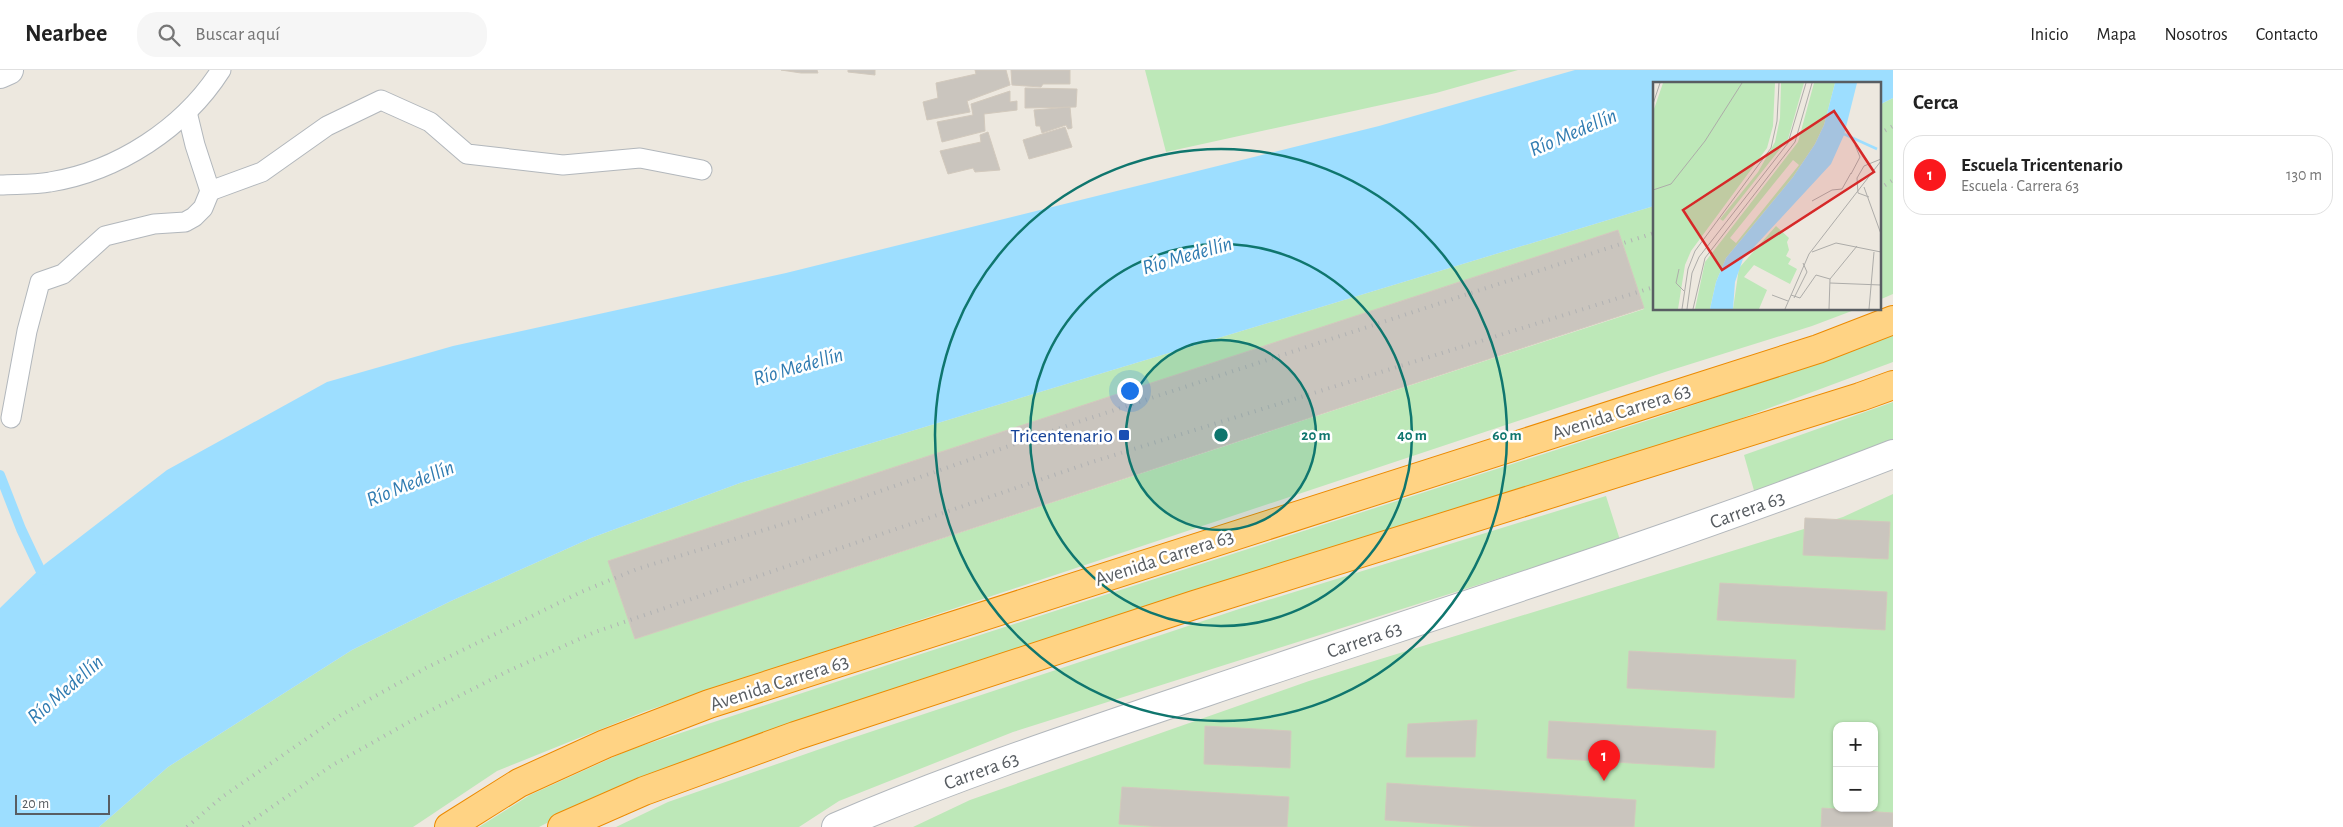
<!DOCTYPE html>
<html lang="es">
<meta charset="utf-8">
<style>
:root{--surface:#fff;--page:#f6f6f6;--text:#222;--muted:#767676;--line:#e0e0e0;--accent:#fa181d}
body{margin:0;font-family:"Alegreya Sans",sans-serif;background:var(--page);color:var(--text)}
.controls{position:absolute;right:15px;bottom:15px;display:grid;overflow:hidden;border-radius:10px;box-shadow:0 1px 4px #0004}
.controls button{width:45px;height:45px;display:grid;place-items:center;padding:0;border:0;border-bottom:1px solid var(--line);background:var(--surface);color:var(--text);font:25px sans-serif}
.scale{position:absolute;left:15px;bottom:12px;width:95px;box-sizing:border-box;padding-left:5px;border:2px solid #585d62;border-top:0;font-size:14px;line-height:18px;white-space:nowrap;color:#585d62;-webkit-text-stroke:4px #fff;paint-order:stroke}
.you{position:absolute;left:1129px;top:320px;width:18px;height:18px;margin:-12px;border:4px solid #fff;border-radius:50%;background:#1a73e8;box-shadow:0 0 0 8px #1a73e833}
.badge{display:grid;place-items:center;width:32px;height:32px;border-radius:50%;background:var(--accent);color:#fff;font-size:16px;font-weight:700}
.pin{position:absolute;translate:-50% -41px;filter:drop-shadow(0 1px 2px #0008)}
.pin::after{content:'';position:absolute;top:26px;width:18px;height:15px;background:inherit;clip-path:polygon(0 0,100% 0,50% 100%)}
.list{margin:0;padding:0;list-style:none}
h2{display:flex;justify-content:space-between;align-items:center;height:65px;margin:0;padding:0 20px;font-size:21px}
h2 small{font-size:16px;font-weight:400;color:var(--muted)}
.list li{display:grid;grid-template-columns:32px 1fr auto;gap:15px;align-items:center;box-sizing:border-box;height:80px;margin:0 10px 10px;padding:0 10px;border:1px solid var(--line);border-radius:20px}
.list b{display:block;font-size:19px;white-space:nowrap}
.list p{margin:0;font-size:16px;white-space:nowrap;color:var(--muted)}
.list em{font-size:16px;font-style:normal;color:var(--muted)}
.icon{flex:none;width:28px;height:28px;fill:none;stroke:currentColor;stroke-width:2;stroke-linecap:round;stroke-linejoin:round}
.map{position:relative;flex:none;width:1893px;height:757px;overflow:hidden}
header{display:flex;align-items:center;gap:30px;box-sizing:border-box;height:70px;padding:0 25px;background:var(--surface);border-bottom:1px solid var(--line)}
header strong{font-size:24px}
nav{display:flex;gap:28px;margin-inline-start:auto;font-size:18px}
.search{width:350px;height:45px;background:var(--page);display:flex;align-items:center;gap:12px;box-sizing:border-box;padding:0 18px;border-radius:20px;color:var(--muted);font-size:19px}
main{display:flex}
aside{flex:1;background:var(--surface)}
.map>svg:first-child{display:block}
.green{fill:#bde8b8;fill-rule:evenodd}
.water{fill:#9ddeff}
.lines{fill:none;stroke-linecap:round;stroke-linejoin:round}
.stream{stroke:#9ddeff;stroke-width:10}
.building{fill:#cac5be;stroke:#d2c9bd}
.lane-casing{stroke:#b2b7bc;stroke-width:21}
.street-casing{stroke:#b2b7bc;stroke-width:30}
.secondary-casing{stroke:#b3b8be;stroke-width:30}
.highway-casing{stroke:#ec8a00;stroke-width:30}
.lane{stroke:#fff;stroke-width:19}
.street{stroke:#fff;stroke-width:28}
.secondary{stroke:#fff;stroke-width:28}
.highway{stroke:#ffd384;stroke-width:28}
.rail{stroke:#b1b2b3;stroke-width:4;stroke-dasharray:1 6;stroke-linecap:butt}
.ring{fill:none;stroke:#0f766e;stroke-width:2.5}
.transit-dot{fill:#1a4fb4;stroke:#fff;stroke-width:2}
.labels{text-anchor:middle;stroke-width:5;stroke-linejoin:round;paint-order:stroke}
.street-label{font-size:20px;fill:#585d62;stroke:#fff}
.transit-label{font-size:20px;fill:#164399;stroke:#fff;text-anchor:end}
.water-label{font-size:21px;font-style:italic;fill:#2f7bb1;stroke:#fff}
.inset-river{fill:none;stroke:#9ddeff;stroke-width:2.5}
.inset-road{fill:none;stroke:#adaca9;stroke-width:1}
.view{fill:#d62828;fill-opacity:0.15;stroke:#d62828;stroke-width:2.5}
.inset-edge{fill:none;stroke:#585d62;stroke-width:2.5}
.centre{fill:#0f766e;stroke:#fff;stroke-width:2.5}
.ring-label{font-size:15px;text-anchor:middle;font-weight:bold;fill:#0f766e;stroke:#fff;stroke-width:5;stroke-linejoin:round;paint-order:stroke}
</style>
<header>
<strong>Nearbee</strong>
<div class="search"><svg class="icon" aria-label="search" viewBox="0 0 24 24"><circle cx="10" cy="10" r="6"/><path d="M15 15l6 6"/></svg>Buscar aquí</div>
<nav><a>Inicio</a><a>Mapa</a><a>Nosotros</a><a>Contacto</a></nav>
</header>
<main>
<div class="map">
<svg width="1893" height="757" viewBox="0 0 1893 757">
<rect width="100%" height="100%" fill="#ede8df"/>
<g class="green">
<polygon points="1145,0 1518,0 1436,23 1166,82"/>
<polygon points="1893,28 1893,224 1879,230 1879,35"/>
<path d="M1654,136V239H1857L1812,256L1665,302L646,641L497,701L413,757H99L168,697L352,580L451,531L591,468L740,413ZM1618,160L1644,239L635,569L609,491Z"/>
<polygon points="1893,264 1893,292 1662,378 1129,542 757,665 632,710 539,757 479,757 530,725 629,680 924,583 1652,349 1824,291"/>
<polygon points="1893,332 1893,372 1755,424 1744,385"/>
<path d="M1893,424V757H913L970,730L1309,611L1843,447ZM1837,656H1874V738H1837Z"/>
<polygon points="1606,426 1620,470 1013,662 839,731 799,757 616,757 668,732 843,671 1242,538"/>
</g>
<polygon class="water" points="1575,0 1893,0 1893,28 1879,35 1879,14 1654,14 1654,136 740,413 591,468 451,531 352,580 168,697 99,757 0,757 0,538 45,494 167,400 327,312 453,276 786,203 1379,56"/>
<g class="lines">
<polyline class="stream" points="0,405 21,459 45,510"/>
</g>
<g class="building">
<polygon points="781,0 817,0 818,3 801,3"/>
<polygon points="848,0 875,0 875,5 848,2"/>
<polygon points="975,0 1006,0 1010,15 967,31 970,42 927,50 923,32 938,28 936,13 976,4"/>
<polygon points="1011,0 1070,0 1070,14 1043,14 1041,17 1012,15"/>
<polygon points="1025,18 1077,19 1076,37 1025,38"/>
<polygon points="1010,21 1010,32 1017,31 1017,40 984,44 985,61 942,72 937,52 973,45 971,34"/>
<polygon points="1070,37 1072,58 1068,59 1066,55 1042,63 1040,56 1036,56 1034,40"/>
<polygon points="1065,57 1072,77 1029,89 1023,70"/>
<polygon points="988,62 1000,100 975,102 973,98 948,104 940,81 981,72 980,65"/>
<polygon points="1618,160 1644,238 635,569 608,491"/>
<polygon points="1805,448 1890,452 1888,489 1803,485"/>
<polygon points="1720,513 1887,522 1885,560 1717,550"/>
<polygon points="1629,581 1796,590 1794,628 1627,618"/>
<polygon points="1477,650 1475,687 1406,687 1408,654"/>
<polygon points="1549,651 1716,661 1714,698 1547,688"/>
<polygon points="1205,656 1291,661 1290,698 1204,694"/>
<polygon points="1387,713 1636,730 1634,757 1482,757 1385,750"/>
<polygon points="1122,717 1289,727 1287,757 1163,757 1119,754"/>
<polygon points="1822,738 1893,743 1893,757 1821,757"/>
</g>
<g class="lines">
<defs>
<g id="lane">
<path d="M0,115C16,114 34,115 50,112C118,101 184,58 221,0"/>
<polyline points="210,121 262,102 327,56 381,30 430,52 467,84 563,95 640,88 702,100"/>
<polyline points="11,348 27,261 40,212 63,204 105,166 154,154 185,152 194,147 203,138 210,121 195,75 187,42"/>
</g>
<path id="street" d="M836,757C957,705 1082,664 1206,622C1436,544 1667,472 1893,384"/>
<polyline id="secondary" points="0,4 9,0"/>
<g id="highway">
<polyline points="449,757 519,713 605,674 709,634 1818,279 1893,250"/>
<polyline points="562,757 644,721 795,666 1194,535 1860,327 1893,315"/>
</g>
</defs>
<use href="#lane" class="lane-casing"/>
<use href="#street" class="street-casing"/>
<use href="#secondary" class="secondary-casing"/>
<use href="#highway" class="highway-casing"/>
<use href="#lane" class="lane"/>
<use href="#street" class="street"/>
<use href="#secondary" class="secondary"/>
<use href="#highway" class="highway"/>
<g class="rail">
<polyline points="1879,64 1893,56"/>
<polyline points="1879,119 1893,110"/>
<polyline points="187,757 222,727 341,645 426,598 581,522 637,499 803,448 1075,353 1654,163"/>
<polyline points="243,757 331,696 418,647 506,602 595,562 1092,392 1654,217"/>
</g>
</g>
<circle cx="1221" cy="365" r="95" fill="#0f766e" fill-opacity=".12"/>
<g class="ring">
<circle cx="1221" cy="365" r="95"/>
<circle cx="1221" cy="365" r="191"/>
<circle cx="1221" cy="365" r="286"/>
</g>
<rect class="transit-dot" x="1118" y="359" width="12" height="12" rx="2.5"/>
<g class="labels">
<g class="street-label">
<text transform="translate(1621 341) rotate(-18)" y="7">Avenida Carrera 63</text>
<text transform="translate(1747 439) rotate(-20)" y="7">Carrera 63</text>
<text transform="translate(1164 487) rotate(-18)" y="7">Avenida Carrera 63</text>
<text transform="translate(1364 569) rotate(-19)" y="7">Carrera 63</text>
<text transform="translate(779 612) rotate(-18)" y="7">Avenida Carrera 63</text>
<text transform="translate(981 700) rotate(-20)" y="7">Carrera 63</text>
</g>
<g class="transit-label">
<text x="1113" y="372">Tricentenario</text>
</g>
<g class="water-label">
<text transform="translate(1573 62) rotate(-23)" y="7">Río Medellín</text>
<text transform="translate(1187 185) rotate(-16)" y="7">Río Medellín</text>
<text transform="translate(798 296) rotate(-16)" y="7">Río Medellín</text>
<text transform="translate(410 413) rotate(-22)" y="7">Río Medellín</text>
<text transform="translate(65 619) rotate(-41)" y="7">Río Medellín</text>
</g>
</g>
<g transform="translate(1653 12)">
<rect width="228" height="228" fill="#ede8df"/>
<path d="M10,1H122L120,44L114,66L38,169L32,183L25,227H0V30ZM128,1H151L135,57L70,139L67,137L105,90L122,60L127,36ZM161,1H182L171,43L162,62L140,95L73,176L63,200L57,227H42L52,180L145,60ZM140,78L146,83L83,161L77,156ZM123,144L136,156L134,160L136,168L133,174L138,177L135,182L144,187L137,202L101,183L91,195L114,208L106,227H80L86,186Z" fill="#bde8b8" fill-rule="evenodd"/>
<path d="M182,1H204L191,53L178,82L90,177L82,200L80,227H57L63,200L73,176L140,95L162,62L171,43Z" fill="#9ddeff"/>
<path class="inset-river" d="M191,52L224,67"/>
<path class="inset-road" d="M0,22L7,1M198,92L207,75L202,63M211,105L228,152M0,108L18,102L52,59L89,1M216,115L205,111L204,96L211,84L228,77M159,119L179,108L189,107L198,91M159,170L183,161L228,170M26,187L23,201L31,209M177,201L228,203M119,213L135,219M138,213L147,216L163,193L177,197M141,216L154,190L150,181M29,227L35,187L42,169L118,66L124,39L126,1M34,227L39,191L46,175L135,61L153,1M40,227L52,176L142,60L159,1M132,227L156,172L228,79M176,227L177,197L204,164M216,227L221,170"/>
<path class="view" d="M181,29L221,90L69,188L30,128Z"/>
<rect width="228" height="228" class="inset-edge"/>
</g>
<circle cx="1221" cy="365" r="8" class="centre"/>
<g class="ring-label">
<text x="1316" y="370">20 m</text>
<text x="1412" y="370">40 m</text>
<text x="1507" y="370">60 m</text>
</g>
</svg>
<div class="controls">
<button>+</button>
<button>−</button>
</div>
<div class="scale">20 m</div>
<div class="you"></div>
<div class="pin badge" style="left:1604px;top:711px">1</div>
</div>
<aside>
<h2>Cerca<small></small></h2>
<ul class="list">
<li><span class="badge">1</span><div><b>Escuela Tricentenario</b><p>Escuela · Carrera 63</p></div><em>130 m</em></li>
</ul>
</aside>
</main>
